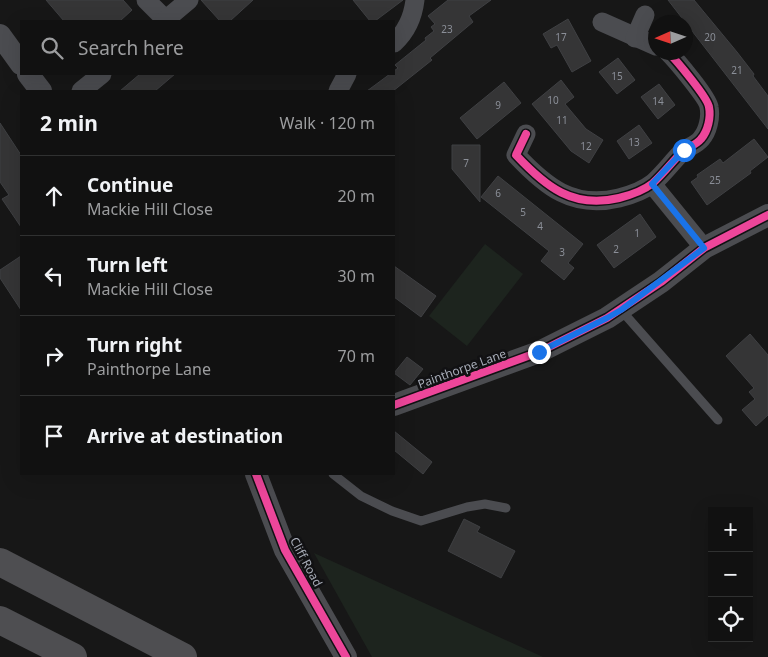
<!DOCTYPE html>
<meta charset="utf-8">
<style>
:root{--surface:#111;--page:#1e1f1f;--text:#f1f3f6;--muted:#9c9d9f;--line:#303131}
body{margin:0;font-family:"Noto Sans",sans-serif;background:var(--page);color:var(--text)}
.controls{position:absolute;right:15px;bottom:15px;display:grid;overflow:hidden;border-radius:0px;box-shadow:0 5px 20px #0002}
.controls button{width:45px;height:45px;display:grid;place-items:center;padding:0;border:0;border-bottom:1px solid var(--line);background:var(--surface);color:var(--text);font:25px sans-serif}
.compass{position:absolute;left:648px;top:15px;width:45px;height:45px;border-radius:50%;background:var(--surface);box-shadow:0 5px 20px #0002;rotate:267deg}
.stop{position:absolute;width:15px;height:15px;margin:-11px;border:4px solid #1a73e8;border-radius:50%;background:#fff}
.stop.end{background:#1a73e8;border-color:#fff;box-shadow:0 1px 5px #0008}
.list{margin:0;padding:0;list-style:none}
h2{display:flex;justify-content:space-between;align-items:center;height:65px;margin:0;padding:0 20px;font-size:21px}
h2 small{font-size:16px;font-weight:400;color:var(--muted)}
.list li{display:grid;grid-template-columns:32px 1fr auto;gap:15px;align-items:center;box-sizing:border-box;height:80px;padding:0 20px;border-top:1px solid var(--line)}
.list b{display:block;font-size:19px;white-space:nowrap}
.list p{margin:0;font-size:16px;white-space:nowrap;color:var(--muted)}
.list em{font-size:16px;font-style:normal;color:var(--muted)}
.icon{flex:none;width:28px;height:28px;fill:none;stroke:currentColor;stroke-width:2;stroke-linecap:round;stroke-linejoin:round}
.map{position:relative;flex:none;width:768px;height:657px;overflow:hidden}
.search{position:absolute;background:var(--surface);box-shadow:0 5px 20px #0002;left:20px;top:20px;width:375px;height:55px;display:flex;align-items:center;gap:12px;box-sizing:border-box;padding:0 18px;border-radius:0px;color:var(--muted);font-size:19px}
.panel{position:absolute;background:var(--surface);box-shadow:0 5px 20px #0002;left:20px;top:90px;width:375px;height:385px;border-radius:0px}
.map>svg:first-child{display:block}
.green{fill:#1d241e}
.building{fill:#353536;stroke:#3f4043}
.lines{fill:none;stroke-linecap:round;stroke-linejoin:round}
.service{stroke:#4b4c50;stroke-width:9}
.minor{stroke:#4b4c50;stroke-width:19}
.tertiary{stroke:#4b4c50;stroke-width:22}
.motorway{stroke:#4e4e51;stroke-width:28}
.cycleway-casing{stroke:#111113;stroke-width:11}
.cycleway{stroke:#ed469a;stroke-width:8}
.route{stroke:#1a73e8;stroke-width:6}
.labels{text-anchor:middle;stroke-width:5;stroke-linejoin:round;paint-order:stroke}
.number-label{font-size:10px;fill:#8b8f98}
.street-label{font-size:12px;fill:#a8adb8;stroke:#111113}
</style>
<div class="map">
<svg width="768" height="657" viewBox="0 0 768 657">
<rect width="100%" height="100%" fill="#171717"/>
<g class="green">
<polygon points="485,244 523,274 467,346 429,316"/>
<polygon points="314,553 543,657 372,657"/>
</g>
<g class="building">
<polygon points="46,0 123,0 132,10 120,21 64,21"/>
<polygon points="201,0 253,0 230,21 220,21"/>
<polygon points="353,0 403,0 375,21 370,21"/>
<polygon points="448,0 491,0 469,16 473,22 430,58 432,60 393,91 367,91 390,74 394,74 394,71 398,68 395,65 426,40 425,38 434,31 431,27 435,24 428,16"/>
<polygon points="668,0 694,0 737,52 754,74 753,76 768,96 768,129"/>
<polygon points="568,19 591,61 572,72 557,45 551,48 543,34"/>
<polygon points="618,58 635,80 617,94 599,72"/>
<polygon points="140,74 175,74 155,91 120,91"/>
<polygon points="561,80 574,97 565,104 586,129 603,140 589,163 571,151 532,104"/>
<polygon points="504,82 521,103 477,139 460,118"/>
<polygon points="659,84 675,105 658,119 641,97"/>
<polygon points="0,123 21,155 21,227 2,199 9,195 0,182"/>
<polygon points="639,125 652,143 629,159 617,141"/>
<polygon points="754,139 768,157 750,171 751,173 707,205 691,182 698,177 697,175 720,159 723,163"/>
<polygon points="452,145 480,145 480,202 452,169"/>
<polygon points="498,176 583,244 568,263 574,268 564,280 541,261 549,251 481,197"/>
<polygon points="640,214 656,237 614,268 597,245"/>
<polygon points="21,256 21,310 0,278 0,270"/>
<polygon points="394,266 436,296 421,317 394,297"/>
<polygon points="750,334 768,355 768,415 756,426 742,410 755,399 749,392 754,388 726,356"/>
<polygon points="407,357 423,369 410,385 394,373"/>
<polygon points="394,431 432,462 423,474 394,450"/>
<polygon points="464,519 480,527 477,532 515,551 501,578 448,551"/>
</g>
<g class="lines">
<g class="service">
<polyline points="621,310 718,420"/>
<polyline points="333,474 361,496 392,511 421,521 467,507 485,504 506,508"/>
</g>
<g class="minor">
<polyline points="146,0 166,20"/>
<polyline points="164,21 189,0"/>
<polyline points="602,22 656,46"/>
<polyline points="635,38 645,15"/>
<path d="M394,43C406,32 413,17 415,0"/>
<polyline points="81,91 102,74"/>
<polyline points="338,91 347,74"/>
<path d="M526,134L516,155C546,187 573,209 619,198C631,195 643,191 653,183C664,173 672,162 682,152C688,147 696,145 701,139C708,131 711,117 709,107C708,98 676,60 668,52"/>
<polyline points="652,184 704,248"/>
</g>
<g class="tertiary">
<polyline points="0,35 21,64"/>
<polyline points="28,74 41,91"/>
<polyline points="394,405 539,352 607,318 661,282 704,248 768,215"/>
<polyline points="256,474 285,550 346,657"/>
</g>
<g class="motorway">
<polyline points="0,562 183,657"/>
<polyline points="0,620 73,657"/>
</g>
<defs>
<g id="cycleway">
<path d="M526,134L516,155C546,187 573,209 619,198C631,195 643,191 653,183C664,173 672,162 682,152C688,147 696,145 701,139C708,131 711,117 709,107C708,98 676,60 668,52"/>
<polyline points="394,405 539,352 607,318 661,282 704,248 768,215"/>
<polyline points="256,474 285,550 346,657"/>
</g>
</defs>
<use href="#cycleway" class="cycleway-casing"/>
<use href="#cycleway" class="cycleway"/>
</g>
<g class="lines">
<polyline class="route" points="539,352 607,318 621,310 704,248 652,184 684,150"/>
</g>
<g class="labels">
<g class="number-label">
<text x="447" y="33">23</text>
<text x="561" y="41">17</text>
<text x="710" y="41">20</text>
<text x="737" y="74">21</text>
<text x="617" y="80">15</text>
<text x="553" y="104">10</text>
<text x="658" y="105">14</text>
<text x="498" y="109">9</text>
<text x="562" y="124">11</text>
<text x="634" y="146">13</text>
<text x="586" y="150">12</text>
<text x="466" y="167">7</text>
<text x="715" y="184">25</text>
<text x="498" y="197">6</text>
<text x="523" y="216">5</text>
<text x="540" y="230">4</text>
<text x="637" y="237">1</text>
<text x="616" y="253">2</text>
<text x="562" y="256">3</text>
</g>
<g class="street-label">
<text transform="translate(462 369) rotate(-20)" y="4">Painthorpe Lane</text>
<text transform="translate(306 562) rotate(62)" y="4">Cliff Road</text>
</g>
</g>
</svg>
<div class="controls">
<button>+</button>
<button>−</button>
<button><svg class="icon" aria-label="locate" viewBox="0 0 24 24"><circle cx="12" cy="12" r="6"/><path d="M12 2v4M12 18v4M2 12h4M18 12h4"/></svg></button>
</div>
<svg class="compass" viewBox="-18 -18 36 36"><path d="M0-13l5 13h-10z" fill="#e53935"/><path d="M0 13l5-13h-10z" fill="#9c9d9f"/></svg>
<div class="stop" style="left:684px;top:150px"></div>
<div class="stop end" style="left:539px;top:352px"></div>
<div class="search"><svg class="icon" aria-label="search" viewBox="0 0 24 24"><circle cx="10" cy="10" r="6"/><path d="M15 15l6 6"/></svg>Search here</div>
<section class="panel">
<h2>2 min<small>Walk · 120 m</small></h2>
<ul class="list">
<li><svg class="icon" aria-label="ahead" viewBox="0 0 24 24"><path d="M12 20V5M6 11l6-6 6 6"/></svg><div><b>Continue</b><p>Mackie Hill Close</p></div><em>20 m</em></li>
<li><svg class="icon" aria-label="left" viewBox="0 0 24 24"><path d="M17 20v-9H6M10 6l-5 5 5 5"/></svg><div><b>Turn left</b><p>Mackie Hill Close</p></div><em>30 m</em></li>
<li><svg class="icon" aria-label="right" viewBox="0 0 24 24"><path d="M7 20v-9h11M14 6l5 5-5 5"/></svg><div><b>Turn right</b><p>Painthorpe Lane</p></div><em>70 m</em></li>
<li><svg class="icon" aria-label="arrive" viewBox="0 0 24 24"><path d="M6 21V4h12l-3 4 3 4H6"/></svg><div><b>Arrive at destination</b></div></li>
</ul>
</section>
</div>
